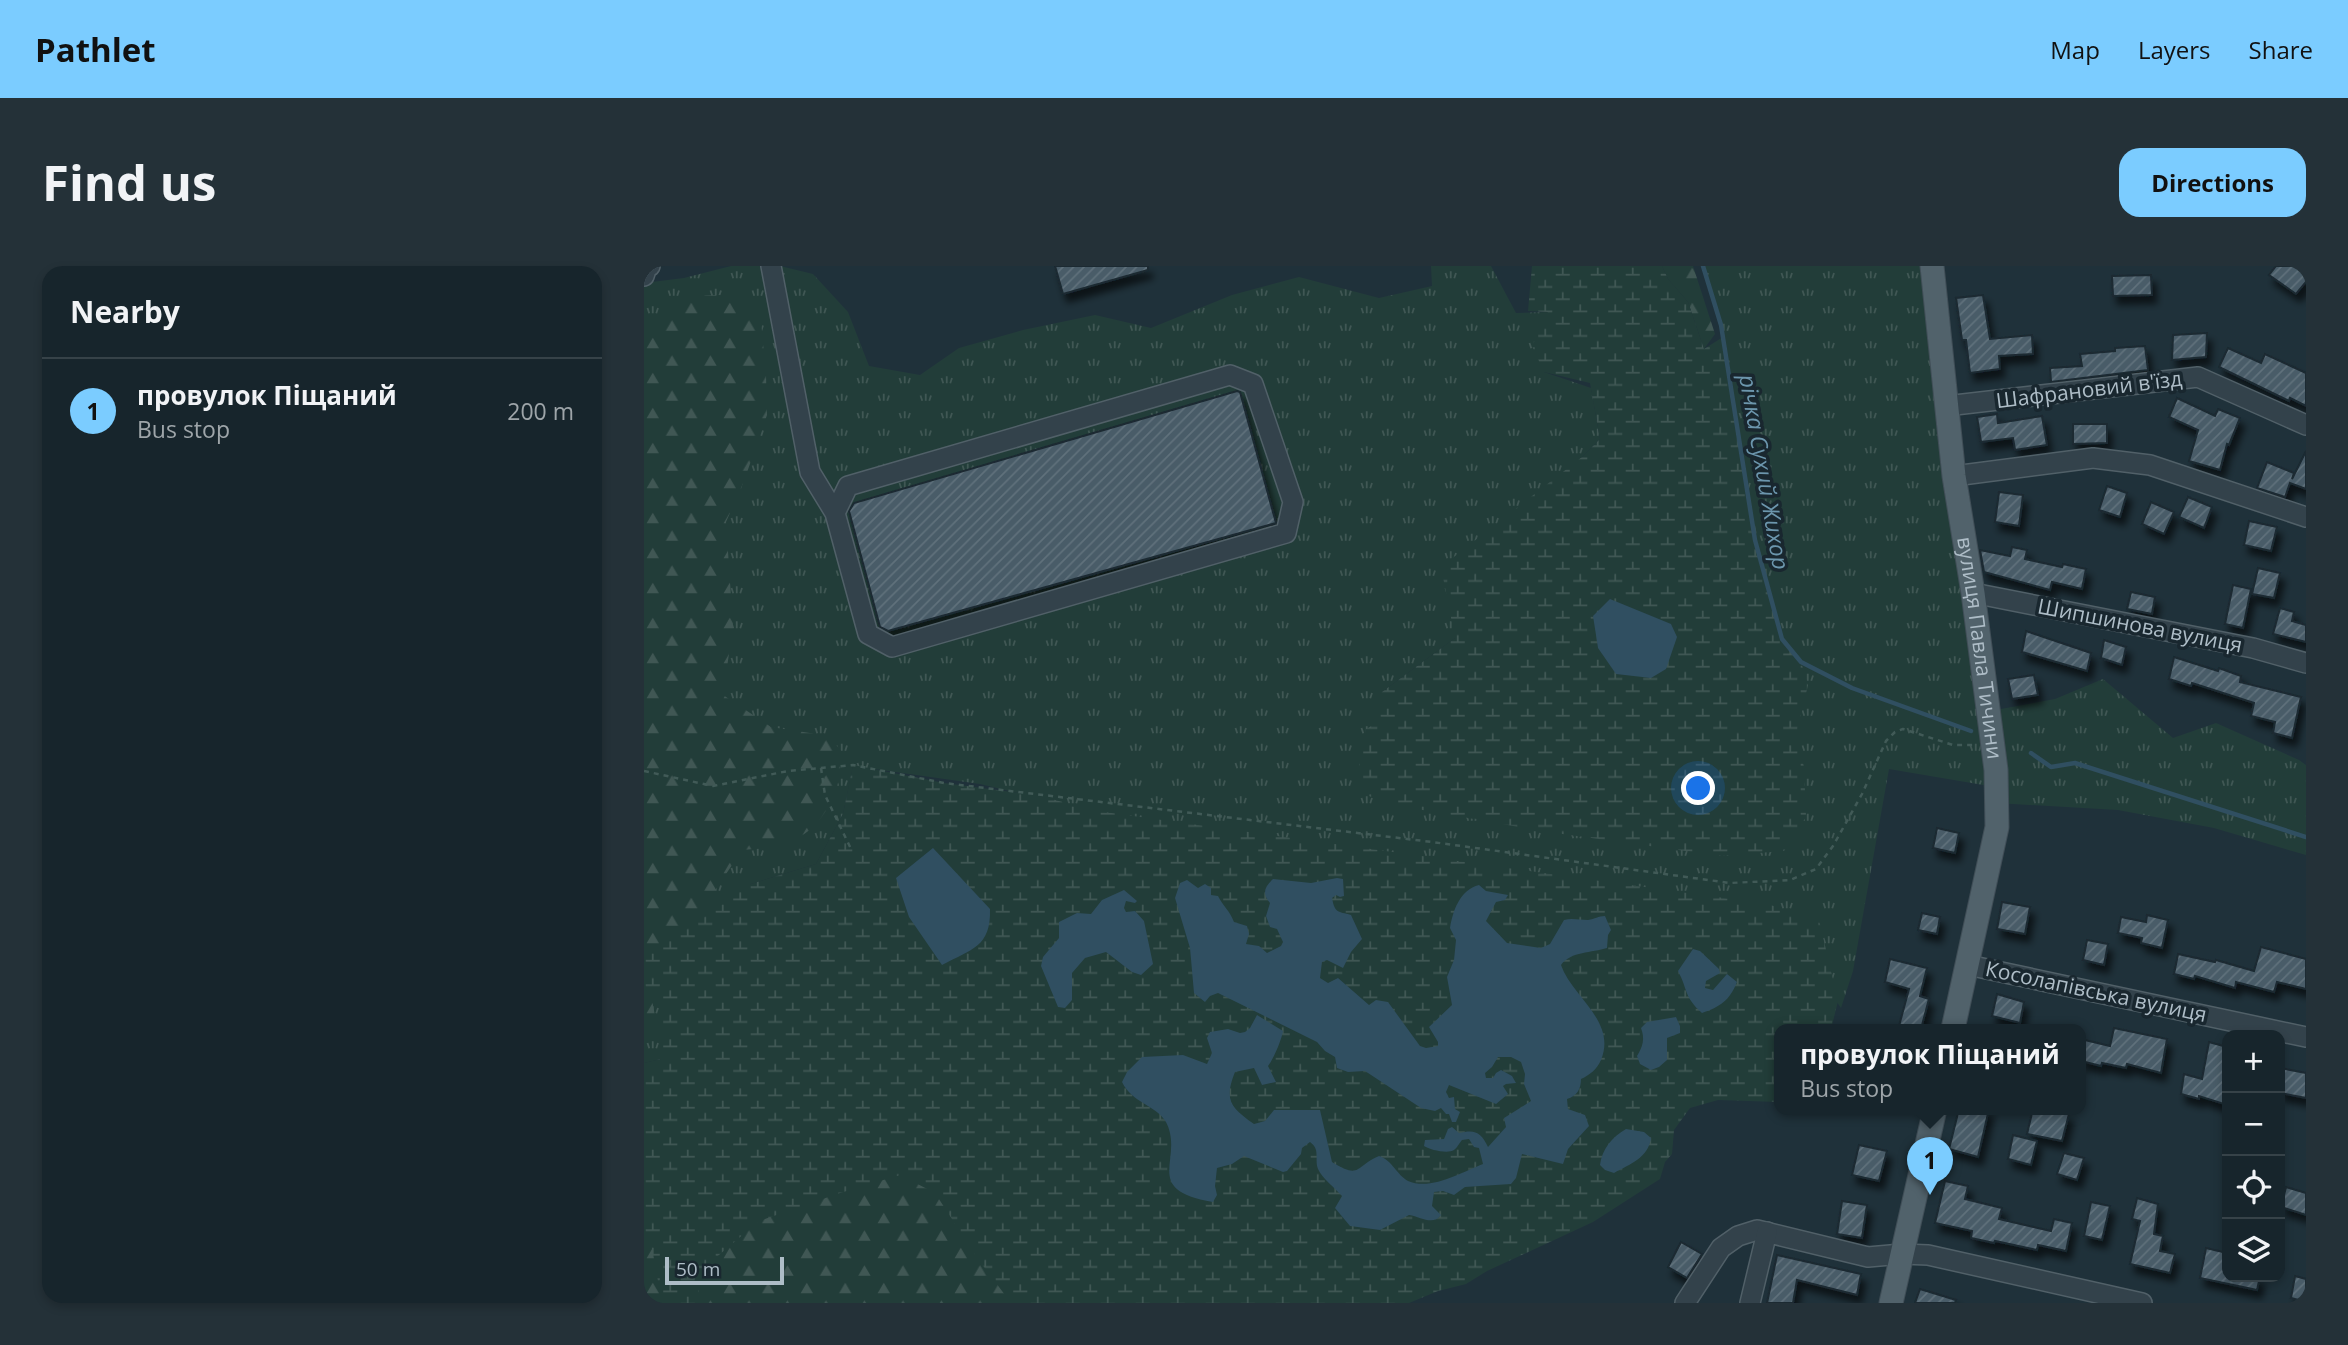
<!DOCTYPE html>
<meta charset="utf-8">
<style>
:root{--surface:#17252c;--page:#243138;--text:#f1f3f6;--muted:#9ea5a9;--line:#364248;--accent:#7bccff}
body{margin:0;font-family:"Open Sans",sans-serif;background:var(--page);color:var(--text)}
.controls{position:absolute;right:21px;bottom:21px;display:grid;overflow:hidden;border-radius:14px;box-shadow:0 4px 10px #0003}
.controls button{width:63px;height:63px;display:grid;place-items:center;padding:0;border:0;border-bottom:2px solid var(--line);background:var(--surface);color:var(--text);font:35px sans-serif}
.scale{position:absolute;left:21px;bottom:18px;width:119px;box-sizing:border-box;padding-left:7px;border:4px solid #aebdc7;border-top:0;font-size:19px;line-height:24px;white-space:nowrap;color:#aebdc7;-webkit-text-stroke:5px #19272f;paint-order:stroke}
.you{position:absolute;left:1055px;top:523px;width:24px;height:24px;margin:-18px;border:5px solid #fff;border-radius:50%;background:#1a73e8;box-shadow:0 0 0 10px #1a73e833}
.badge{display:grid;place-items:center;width:46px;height:46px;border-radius:50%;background:var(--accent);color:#111;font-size:23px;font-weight:700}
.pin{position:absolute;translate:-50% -58px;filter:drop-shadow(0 2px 4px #0008)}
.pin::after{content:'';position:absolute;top:37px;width:24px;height:21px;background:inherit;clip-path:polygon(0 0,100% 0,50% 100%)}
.popup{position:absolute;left:1130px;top:758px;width:312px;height:91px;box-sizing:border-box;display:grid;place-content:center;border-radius:14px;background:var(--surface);filter:drop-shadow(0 2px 5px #0005);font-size:23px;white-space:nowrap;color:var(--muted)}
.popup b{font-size:26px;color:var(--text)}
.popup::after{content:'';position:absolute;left:50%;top:100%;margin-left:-14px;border:14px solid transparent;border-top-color:var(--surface)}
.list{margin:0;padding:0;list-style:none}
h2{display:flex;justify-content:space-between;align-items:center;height:91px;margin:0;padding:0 28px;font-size:30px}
h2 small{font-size:23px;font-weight:400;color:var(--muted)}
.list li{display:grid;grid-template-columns:46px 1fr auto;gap:21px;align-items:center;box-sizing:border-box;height:105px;padding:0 28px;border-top:2px solid var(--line)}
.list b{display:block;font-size:26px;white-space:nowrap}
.list p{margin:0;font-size:23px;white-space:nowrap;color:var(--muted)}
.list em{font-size:23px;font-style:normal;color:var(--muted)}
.icon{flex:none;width:38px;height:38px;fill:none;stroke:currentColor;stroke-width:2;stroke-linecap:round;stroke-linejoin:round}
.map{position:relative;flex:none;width:1662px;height:1037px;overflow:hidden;border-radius:21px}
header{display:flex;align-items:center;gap:42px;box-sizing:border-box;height:98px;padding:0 35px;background:var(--accent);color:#111}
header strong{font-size:33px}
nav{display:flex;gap:38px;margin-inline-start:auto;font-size:24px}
.intro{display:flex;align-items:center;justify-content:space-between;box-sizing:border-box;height:168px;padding:0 42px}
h1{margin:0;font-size:49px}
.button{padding:18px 32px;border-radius:21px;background:var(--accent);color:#111;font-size:24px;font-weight:700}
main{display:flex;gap:42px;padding:0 42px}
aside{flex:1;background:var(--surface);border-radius:21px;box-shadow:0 4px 10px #0003}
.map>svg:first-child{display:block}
.grass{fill:url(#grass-tufts)}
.forest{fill:url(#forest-firs)}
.wetland{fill:url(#wetland-marsh)}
.water{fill:#304f61}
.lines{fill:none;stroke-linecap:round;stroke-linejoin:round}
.stream{stroke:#304f61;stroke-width:4.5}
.building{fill:url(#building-hatch);stroke:#1b2931;stroke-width:2;filter:url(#shadow)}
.minor-casing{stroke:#516068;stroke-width:22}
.major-casing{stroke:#404e57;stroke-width:25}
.path{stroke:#415a57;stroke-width:2.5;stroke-dasharray:5 5;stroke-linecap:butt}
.minor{stroke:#33424b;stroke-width:19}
.major{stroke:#51626b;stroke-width:23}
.labels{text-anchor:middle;stroke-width:7;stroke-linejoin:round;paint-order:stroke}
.street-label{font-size:21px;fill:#aebdc7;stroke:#19272f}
.water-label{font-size:23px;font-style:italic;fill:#6c96ad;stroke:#19272f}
</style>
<header>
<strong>Pathlet</strong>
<nav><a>Map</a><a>Layers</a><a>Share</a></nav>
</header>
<div class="intro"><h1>Find us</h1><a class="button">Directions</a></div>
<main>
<aside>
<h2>Nearby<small></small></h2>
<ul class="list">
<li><span class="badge">1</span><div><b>провулок Піщаний</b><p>Bus stop</p></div><em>200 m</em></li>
</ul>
</aside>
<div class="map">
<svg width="1662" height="1037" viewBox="0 0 1662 1037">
<defs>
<pattern id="grass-tufts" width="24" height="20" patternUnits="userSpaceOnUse" patternTransform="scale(1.75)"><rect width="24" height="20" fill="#223d39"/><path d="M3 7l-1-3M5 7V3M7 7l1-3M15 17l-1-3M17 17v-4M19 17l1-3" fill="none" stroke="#405754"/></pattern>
<pattern id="forest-firs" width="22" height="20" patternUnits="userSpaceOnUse" patternTransform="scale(1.75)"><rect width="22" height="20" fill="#223d39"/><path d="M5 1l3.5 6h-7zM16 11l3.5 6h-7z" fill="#405754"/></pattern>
<pattern id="wetland-marsh" width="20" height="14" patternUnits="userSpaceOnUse" patternTransform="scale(1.75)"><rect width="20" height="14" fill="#223d39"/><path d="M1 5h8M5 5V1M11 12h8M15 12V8" fill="none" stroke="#405754"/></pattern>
<pattern id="building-hatch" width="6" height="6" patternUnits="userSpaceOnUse" patternTransform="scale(1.75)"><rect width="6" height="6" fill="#485b67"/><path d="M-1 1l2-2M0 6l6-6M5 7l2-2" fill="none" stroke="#60717b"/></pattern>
<filter id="shadow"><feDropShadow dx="4.5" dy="8" stdDeviation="3.5" flood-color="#0009"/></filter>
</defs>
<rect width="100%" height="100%" fill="#1f313a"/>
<polygon class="grass" points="87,0 136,0 169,8 204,46 225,100 276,109 315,82 379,64 451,49 507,62 588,29 655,11 735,32 788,20 787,0 847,0 872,47 904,46 900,106 947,122 956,173 938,191 811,372 738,426 1152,470 1145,387 1130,347 1111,274 1077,59 1059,0 1288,0 1350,448 1357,443 1411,433 1459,413 1529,472 1572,457 1655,494 1662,499 1662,589 1570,562 1474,544 1353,537 1351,521 1245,503 1209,705 1197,742 1135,653 484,553 336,518 209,500 199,548 172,598 107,618 17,737 17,793 0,797 0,17 40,12"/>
<g class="forest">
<polygon points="1018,0 1049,0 1071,68 1060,83 1044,36 1024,13"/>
<path d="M75,29L115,33L122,109L123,149L100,215L82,256L89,360L79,429L127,461L185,470L198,486C196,499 196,517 190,529C171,573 143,581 98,584L52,653L14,679L0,683V77L26,31Z"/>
<polygon points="0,692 11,750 0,759"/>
<polygon points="253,895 299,933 370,1037 0,1037 0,924"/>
</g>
<g class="wetland">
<polygon points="888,0 1018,0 1024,13 1044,36 1060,83 1079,71 1100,208 1128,338 1143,382 1157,396 1164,419 1152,470 1160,501 1162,551 1140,585 1078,590 904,566 745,538 720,528 715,495 722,463 731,458 738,426 811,372 797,301 938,191 956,173 946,117 900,106 888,80 904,46 884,45"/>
<polygon points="209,499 300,517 392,529 453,545 1123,638 1175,654 1194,735 1187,763 1136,763 1135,836 1074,834 1046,842 1030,864 1028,888 1021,896 1016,913 949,956 843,1005 822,1018 794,1025 765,1037 367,1037 334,993 291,927 256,909 196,927 115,955 62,1000 51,1037 18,1037 8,982 0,978 0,797 17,793 17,737 0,720 0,689 11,685 107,618 172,598 199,548"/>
</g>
<g class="water">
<polygon points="966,333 1027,358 1033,371 1022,403 1007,412 972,408 954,382 949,350"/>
<path d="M289,582L346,643C347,681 328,683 298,699L265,651L252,612Z"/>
<path d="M693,612L699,613L700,630L696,631L692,629L688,632C691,648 694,645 707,649L718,673L707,686L699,702L683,694L678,696L676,712L684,717L694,712L725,739L732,734L744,736L776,780L782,782L794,780V776L785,761L808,739L803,711L810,694L812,674L806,662C809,644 816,624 835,619L842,625L864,629L861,634L852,636L842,655L863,677L897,682L906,678L920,654C928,652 935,654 944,654C951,653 954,650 961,650L967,664L964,669L963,682C948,687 927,685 917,699C928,731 973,755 957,794C953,803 946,809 937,813C937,823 933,830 923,833L924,843L941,849L945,860L924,883L919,898L878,888L872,912L867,918L821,921L810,929L799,925L790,926L788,940L797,949C789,960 777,951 765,949L736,964L706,960L691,942L698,930C691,922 678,912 674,903C670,893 677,884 666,876L658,882L657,888L643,905L639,906L600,890L588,898L573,902L571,920L573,929L569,936C496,924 541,893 522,856C512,839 488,837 478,816L483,806L498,791L539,789L563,798L568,787L563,772L566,766L584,763L596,767L601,766L606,762L613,749L639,765C638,773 629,794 624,800L632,816L618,819L610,802L591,806C580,834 586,841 610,858L621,855L630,844H676L688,896C717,914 711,900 735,890C748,894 753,909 764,915C787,925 818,906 839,898L835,882L830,881L825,873L818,874C816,876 813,882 810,884C804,888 786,884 780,880L781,874L800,873L804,863L808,861L815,867C831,863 837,866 844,881L862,861L860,852L887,835L880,818L881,808L877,796L867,791H854L848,801L841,807L842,812H849L852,807L857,804L868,810L872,817L862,818L859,820L864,828L852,838L805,819L802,826L805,832L810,831L811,843L816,846L812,856H808L805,848H802L797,842L791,845L777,842L721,805L704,806L693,802L691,791L681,785L673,776L574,727L566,730L561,736L550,727L546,682L531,632L536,617L543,614L554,622L561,618L567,622V629L574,630C579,640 586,645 590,656L603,660L605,668L602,678L615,680L623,687L637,680L639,676L633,663L626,661L622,650L626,637C618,628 620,621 629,613L667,617Z"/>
<polygon points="480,624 493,635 491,637 482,635 480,642 482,646 491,645 500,655 509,698 497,709 488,706 462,686 441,692 428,707 428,734 421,742 414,741 397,700 399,691 415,672 415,656 433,647 447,648 458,634"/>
<path d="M1049,683L1056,685L1075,703L1076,707L1062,715L1061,722L1069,724L1083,708L1093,716C1086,734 1076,741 1058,747C1040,731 1044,724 1034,705Z"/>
<path d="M1032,751L1036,760V767L1023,772V794L1015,801L1007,804L996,798L993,790C999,780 1001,773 997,762L1003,756Z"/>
<path d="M982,863L1000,866L1007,872C1004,892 986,898 970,907L961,904L956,899C958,883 968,871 982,863Z"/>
</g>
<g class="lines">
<g class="stream">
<polyline points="1059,0 1077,59 1111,274 1138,373 1157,396 1208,422 1327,465"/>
<polyline points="1387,487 1407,501 1431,497 1662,571"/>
</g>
</g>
<g class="building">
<polygon points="411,0 504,0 504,4 419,28"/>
<polygon points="1632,0 1657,0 1662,3 1662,16 1652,28 1625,9"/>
<polygon points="1507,9 1508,29 1469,30 1468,10"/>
<polygon points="1339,29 1346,73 1388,69 1389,88 1355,90 1356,103 1326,107 1322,74 1318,74 1312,32"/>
<polygon points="1563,67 1562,91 1528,94 1529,69"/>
<polygon points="1501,80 1504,104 1407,116 1406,102 1438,100 1436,88 1471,85 1471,82"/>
<polygon points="1584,82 1617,97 1621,88 1662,107 1662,140 1646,132 1645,135 1575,101"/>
<polygon points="593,125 596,126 632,257 244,365 236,361 205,245 210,237"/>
<polygon points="1533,132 1571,150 1574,143 1596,152 1585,179 1583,178 1576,204 1545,195 1554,164 1525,151"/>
<polygon points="1353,148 1354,157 1398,150 1403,179 1371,184 1369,172 1337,176 1333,151"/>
<polygon points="1429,158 1463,158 1463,177 1429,178"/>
<polygon points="1662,185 1662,223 1646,217 1641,231 1613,222 1623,196 1650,207 1648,213"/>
<polygon points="1463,220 1483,227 1476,251 1455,244"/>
<polygon points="1355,226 1379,229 1375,260 1351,256"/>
<polygon points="1544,231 1568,241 1560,262 1535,251"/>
<polygon points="1507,236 1530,246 1520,268 1498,258"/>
<polygon points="1605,255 1633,261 1627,285 1600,279"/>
<polygon points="1368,281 1383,284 1381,293 1418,301 1419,298 1442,303 1438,323 1408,316 1406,324 1340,306 1336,284 1366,290"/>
<polygon points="1614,302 1636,307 1630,332 1608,328"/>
<polygon points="1589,319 1607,323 1599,362 1581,358"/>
<polygon points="1487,326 1511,331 1508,348 1483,343"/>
<polygon points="1636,342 1650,346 1648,355 1662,359 1662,376 1629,368"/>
<polygon points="1382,365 1447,387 1443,405 1378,386"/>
<polygon points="1460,374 1482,381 1478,399 1457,392"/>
<polygon points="1530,391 1574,405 1575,402 1597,410 1596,416 1657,431 1648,472 1629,467 1631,456 1607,450 1610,437 1548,417 1547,420 1525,413"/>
<polygon points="1390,409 1394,429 1368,433 1364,413"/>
<polygon points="1293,562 1315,567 1311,587 1289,582"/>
<polygon points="1358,636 1386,641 1381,668 1353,663"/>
<polygon points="1278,647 1296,651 1293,668 1274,664"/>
<polygon points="1503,649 1524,654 1518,682 1497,677 1498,672 1474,667 1477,651 1502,656"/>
<polygon points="1443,674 1464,678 1460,699 1439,694"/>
<polygon points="1617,681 1662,693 1662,723 1633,716 1630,726 1592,716 1591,722 1551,710 1550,713 1530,708 1534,688 1571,696 1572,694 1610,705"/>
<polygon points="1246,693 1283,702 1276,730 1285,733 1277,763 1255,760 1265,723 1241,716"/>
<polygon points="1353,728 1380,736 1376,757 1348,750"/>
<polygon points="1470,762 1523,773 1517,807 1483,798 1482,802 1458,797 1457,800 1437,795 1441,774 1466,780"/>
<polygon points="1565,776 1583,781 1583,839 1555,830 1555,833 1537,828 1540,808 1558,813"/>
<polygon points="1636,802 1662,807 1662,832 1636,827"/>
<polygon points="1315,843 1345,843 1334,891 1305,883"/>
<polygon points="1389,843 1425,848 1418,875 1383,868"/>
<polygon points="1369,869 1393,875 1387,899 1364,893"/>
<polygon points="1215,879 1243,885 1235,915 1208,909"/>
<polygon points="1420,887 1440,892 1433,914 1413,908"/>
<polygon points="1301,915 1324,920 1321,933 1358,942 1355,953 1407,965 1410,953 1428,957 1422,985 1394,979 1393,984 1351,975 1350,977 1327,972 1328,965 1291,957"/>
<polygon points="1642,921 1662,927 1662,949 1637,941"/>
<polygon points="1493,932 1514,938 1510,968 1519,970 1516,985 1531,988 1526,1007 1486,998 1496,955 1488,953"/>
<polygon points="1198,935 1223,939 1218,972 1193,968"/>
<polygon points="1447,936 1466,940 1458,974 1440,970"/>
<polygon points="1037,976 1058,988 1043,1012 1024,1001"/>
<polygon points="1562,982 1583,987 1583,1011 1616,1011 1613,1024 1556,1012"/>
<polygon points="1133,989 1217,1008 1213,1029 1153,1014 1149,1037 1123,1037"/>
<polygon points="1651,1010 1662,1013 1662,1036 1647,1032"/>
<polygon points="1276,1023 1312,1034 1311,1037 1271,1037"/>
</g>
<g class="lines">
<defs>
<g id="minor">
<polyline points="127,0 166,206 191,247 224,368 248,381 642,267 649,236 609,118 586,109 204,220 191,247"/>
<polyline points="0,10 3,1 6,0"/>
<polyline points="1302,140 1554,111 1662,159"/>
<polyline points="1310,210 1449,192 1506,199 1662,251"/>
<polyline points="1329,327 1609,382 1662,397"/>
<polyline points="1324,699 1662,771"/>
<polyline points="1041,1037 1077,982 1094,970 1113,964 1224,991 1258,988 1284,989 1498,1037"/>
<polyline points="1106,1037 1123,966"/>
</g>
<g id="major">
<path id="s1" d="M1288,0L1310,210L1329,327L1352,504L1353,561L1309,763"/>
<polyline points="1247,1037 1291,843"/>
</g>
</defs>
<use href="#minor" class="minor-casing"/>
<use href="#major" class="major-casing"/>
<g class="path">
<polyline points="177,502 181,529 208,585"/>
<polyline points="0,505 69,520 144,505 209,499 300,517 788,576 1086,617 1146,614 1172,603 1189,580 1218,528 1242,475 1251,466 1259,463 1309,479 1331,479"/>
</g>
<use href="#minor" class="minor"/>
<use href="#major" class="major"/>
</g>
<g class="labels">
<g class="street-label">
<text transform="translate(1445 124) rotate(-7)" y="7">Шафрановий в'їзд</text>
<text transform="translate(1496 360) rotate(11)" y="7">Шипшинова вулиця</text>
<text dy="7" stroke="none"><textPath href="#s1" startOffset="385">вулиця Павла Тичини</textPath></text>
<text transform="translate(1452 726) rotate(12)" y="7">Косолапівська вулиця</text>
</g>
<g class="water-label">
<text transform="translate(1120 206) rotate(80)" y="8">річка Сухий Жихор</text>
</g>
</g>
</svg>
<div class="controls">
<button>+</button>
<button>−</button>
<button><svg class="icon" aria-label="locate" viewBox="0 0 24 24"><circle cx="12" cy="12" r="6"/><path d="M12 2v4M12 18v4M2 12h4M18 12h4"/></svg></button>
<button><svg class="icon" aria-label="layers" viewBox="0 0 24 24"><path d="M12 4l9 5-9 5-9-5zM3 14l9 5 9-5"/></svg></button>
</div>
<div class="scale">50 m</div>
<div class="you"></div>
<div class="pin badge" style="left:1286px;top:929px">1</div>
<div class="popup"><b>провулок Піщаний</b>Bus stop</div>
</div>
</main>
